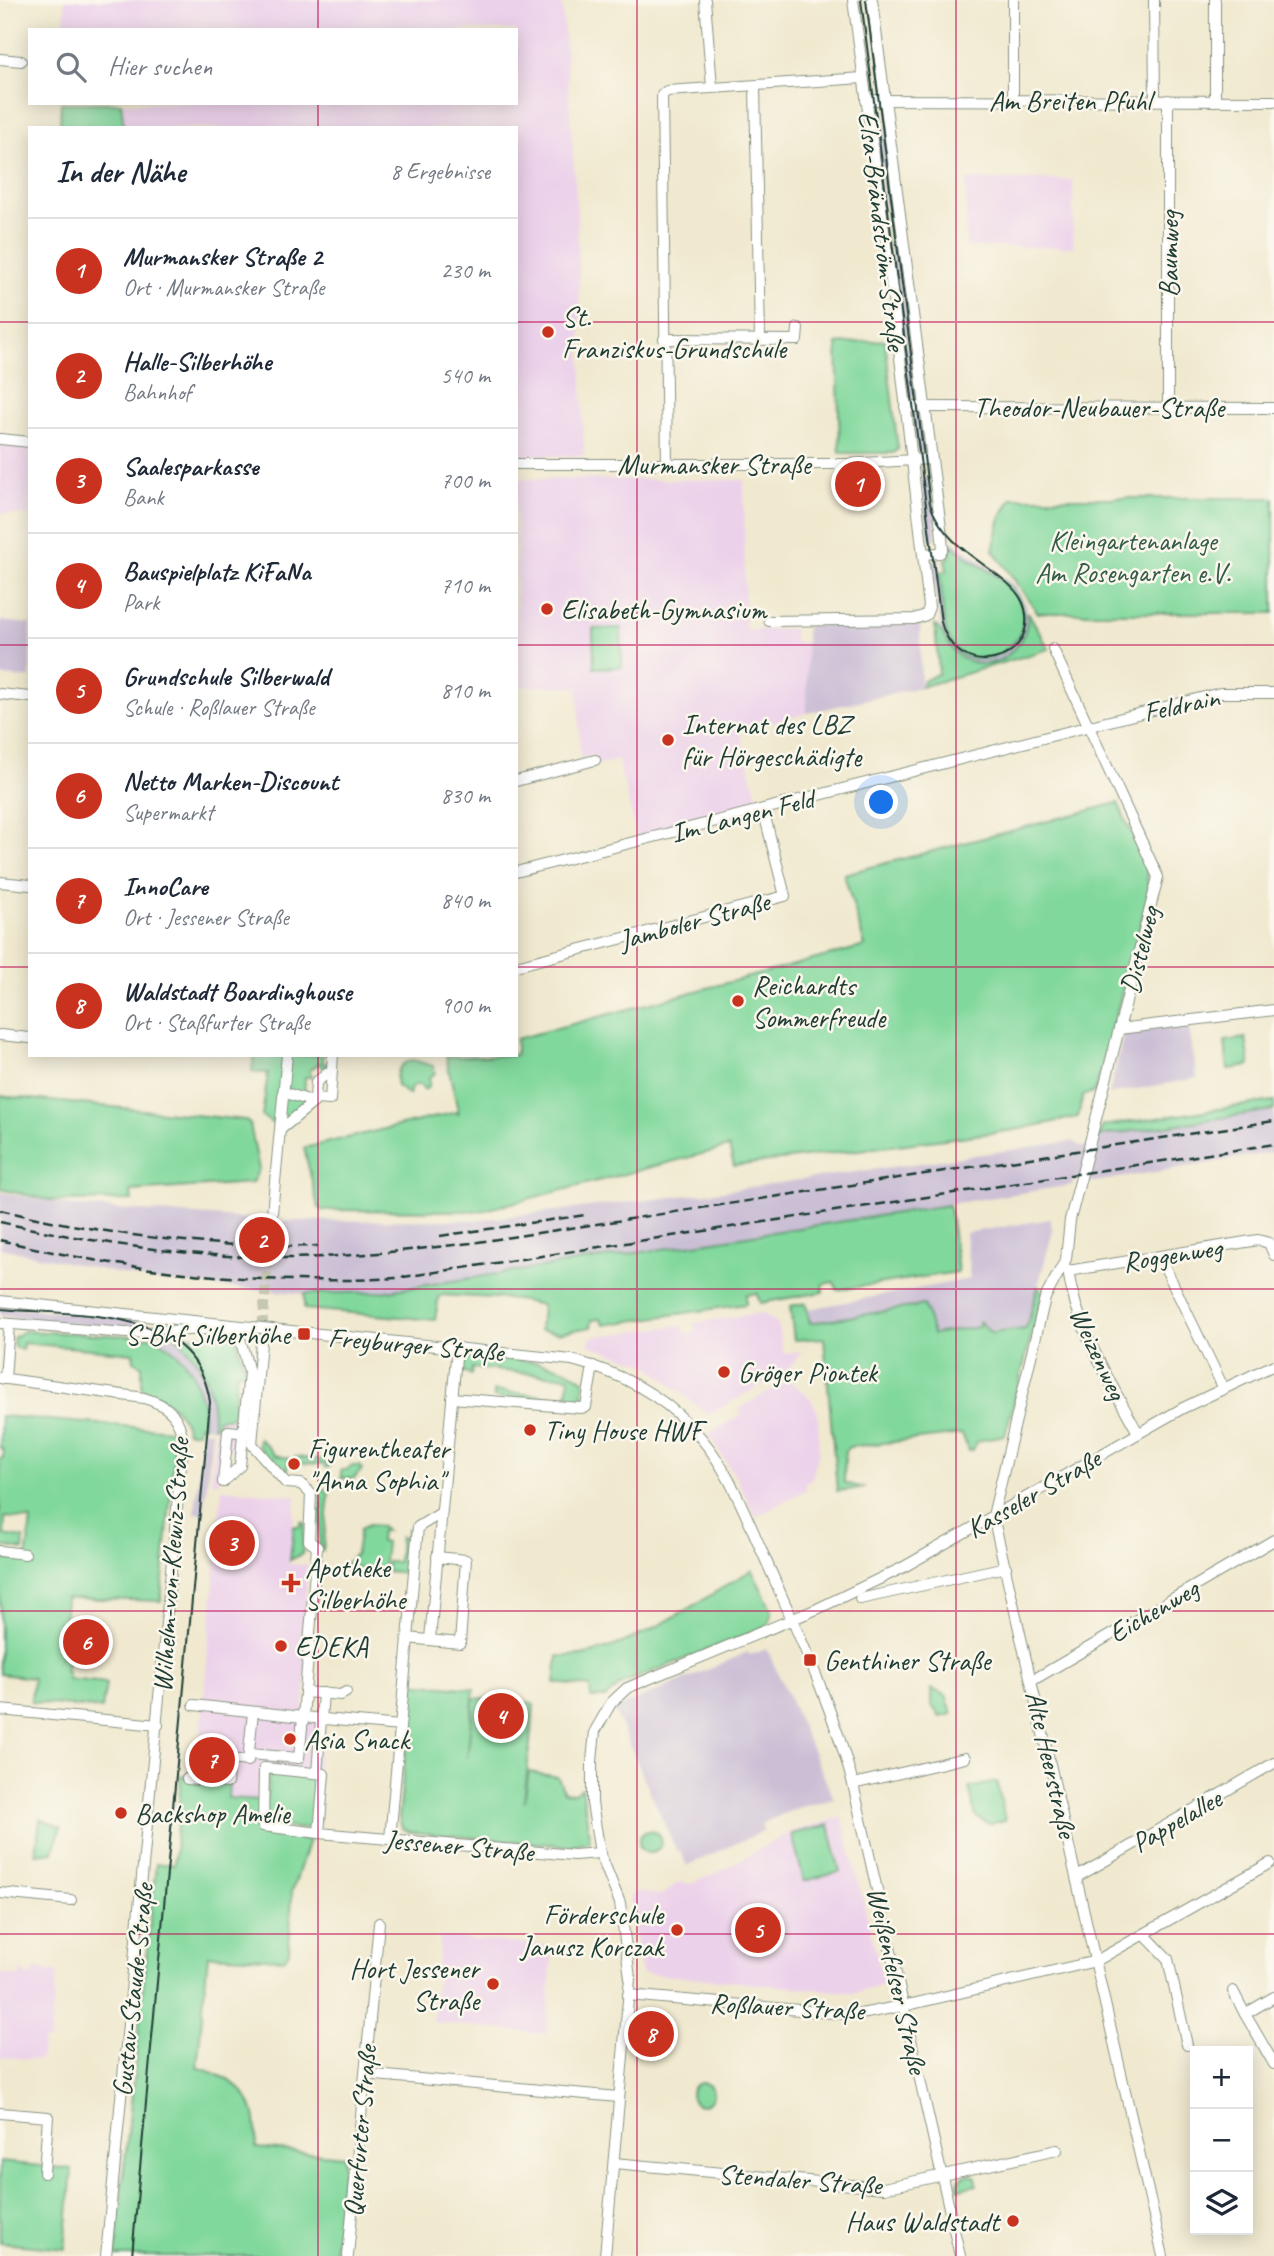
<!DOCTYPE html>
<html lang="de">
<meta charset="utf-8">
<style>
:root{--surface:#fff;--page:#f2f2f3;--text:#1f2937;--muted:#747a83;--line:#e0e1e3;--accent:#c8321e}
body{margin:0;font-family:Caveat,sans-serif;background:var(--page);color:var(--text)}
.controls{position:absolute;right:21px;bottom:21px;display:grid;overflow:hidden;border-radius:0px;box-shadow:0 4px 18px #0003}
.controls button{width:63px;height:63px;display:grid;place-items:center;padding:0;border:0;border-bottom:2px solid var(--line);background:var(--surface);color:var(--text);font:35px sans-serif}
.you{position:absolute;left:882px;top:803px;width:24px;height:24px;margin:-18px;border:5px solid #fff;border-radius:50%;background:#1a73e8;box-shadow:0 0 0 10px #1a73e833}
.badge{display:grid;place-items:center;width:46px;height:46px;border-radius:50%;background:var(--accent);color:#fff;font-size:23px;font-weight:700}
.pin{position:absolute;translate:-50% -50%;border:4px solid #fff;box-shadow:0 2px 7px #0006}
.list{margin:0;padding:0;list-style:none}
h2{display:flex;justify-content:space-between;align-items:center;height:91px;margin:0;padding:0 28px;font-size:30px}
h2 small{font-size:23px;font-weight:400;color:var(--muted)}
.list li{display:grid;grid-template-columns:46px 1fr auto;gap:21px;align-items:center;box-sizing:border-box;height:105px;padding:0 28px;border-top:2px solid var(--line)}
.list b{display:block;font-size:26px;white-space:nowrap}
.list p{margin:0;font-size:23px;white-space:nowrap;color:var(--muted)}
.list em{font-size:23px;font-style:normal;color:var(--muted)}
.icon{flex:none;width:38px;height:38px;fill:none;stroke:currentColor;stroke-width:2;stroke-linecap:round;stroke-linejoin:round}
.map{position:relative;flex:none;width:1274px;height:2256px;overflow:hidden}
.search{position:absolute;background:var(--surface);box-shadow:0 4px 18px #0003;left:28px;top:28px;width:490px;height:77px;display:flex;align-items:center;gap:18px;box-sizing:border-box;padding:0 24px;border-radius:0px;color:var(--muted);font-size:26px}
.panel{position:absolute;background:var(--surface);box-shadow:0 4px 18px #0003;left:28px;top:126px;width:490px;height:931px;border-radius:0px}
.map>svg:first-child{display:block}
.built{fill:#ecd1ea}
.industrial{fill:#cbbfd5}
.green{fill:#81d89c;stroke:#508a68;stroke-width:2}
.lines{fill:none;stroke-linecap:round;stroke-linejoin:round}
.minor-tunnel{stroke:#c6c7b0;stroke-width:10;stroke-dasharray:10 5;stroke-linecap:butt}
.minor-casing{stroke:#889382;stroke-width:12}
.minor{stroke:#fff;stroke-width:10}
.tram{stroke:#1f3d34;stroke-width:2}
.rail{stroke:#1f3d34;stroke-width:2.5;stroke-dasharray:10 5;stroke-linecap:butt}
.grid{fill:none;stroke:#c2185b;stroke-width:2;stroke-opacity:0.55}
.poi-dot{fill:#c8321e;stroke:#fbf7ec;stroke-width:2.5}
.labels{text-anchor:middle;stroke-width:5;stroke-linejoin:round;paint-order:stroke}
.street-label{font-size:28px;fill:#1f3d34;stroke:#fbf7ec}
.poi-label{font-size:28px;fill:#1f3d34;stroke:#fbf7ec;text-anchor:start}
.park-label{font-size:28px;fill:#335c49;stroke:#fbf7ec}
</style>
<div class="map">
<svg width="1274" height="2256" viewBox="0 0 1274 2256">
<rect width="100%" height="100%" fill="#fbf7ec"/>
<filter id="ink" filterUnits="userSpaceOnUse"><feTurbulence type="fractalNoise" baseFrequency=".0143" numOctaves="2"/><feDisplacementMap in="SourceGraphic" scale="14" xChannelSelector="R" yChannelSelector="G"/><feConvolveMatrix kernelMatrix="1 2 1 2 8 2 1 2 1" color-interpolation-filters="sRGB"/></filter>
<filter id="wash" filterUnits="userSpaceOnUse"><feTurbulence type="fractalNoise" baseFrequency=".00686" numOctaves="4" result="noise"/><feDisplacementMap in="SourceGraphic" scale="28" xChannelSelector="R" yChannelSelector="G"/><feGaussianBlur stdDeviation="1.57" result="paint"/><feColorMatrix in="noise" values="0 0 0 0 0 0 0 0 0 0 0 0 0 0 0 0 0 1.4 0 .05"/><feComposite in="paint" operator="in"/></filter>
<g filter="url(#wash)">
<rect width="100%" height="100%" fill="#f0e9cf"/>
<g class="built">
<polygon points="65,0 562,0 577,210 584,456 516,455 516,128 60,128 61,103 516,103 516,30 64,30"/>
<rect x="966" y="180" width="107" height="67"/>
<polygon points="0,446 30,448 30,516 0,513"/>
<polygon points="516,479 744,480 745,630 794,629 794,642 807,642 807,713 740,731 761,811 638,841 618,760 596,765 593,755 580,758 578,687 516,686"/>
<polygon points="762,1313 778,1324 783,1353 802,1352 786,1371 708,1415 648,1365 589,1345 591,1337 683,1325 685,1333 695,1332 694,1323"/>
<polygon points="789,1380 810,1398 818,1412 819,1452 812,1479 805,1483 807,1489 756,1517 734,1474 708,1434 742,1415 739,1409"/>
<polygon points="233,1417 241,1418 238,1450 222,1449 219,1483 211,1482 217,1419"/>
<polygon points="222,1489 296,1496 289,1564 307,1565 304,1632 310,1633 303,1716 322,1719 317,1773 264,1768 262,1800 228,1798 197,1776"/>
<polygon points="842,1817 884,1985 856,1993 641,1973 630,1899 634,1892 662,1895 680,1882 691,1884 717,1873 791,1832"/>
<polygon points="440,1937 553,1946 546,2034 433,2022"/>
<polygon points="34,1969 56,1972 57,1975 49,2041 43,2041 40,2060 0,2057 0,1974 20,1976 21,1970 24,1970 24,1974 33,1977"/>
</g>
<g class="industrial">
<polygon points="882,106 911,343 903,344 873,107"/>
<polygon points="912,345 918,397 910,398 903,347"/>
<polygon points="920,412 925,451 917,452 912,413"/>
<polygon points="928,477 936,522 936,539 929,540 921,478"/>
<polygon points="954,541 1013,585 1026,605 1028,620 1024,636 1015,649 998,661 978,664 966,660 955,653 942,635 931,561 939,561 947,634 959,651 976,659 1000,655 1015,642 1023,622 1022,607 1016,595 958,551 951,544"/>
<polygon points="0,621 30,624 30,678 0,676"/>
<polygon points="920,622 921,687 807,713 806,625"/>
<polygon points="1188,1023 1197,1078 1109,1094 1124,1033"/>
<polygon points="1274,1110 1274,1152 1089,1183 1086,1179 1073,1181 1072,1185 381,1292 307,1294 154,1281 0,1248 0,1192 73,1206 277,1221 479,1220 715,1192 1073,1141 1081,1147 1095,1145 1100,1136"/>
<polygon points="1050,1219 1053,1231 1026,1329 932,1334 810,1323 808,1309 970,1279 965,1233"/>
<polygon points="0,1306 136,1320 164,1329 135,1330 0,1316"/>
<polygon points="175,1336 191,1353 206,1378 212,1399 213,1427 203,1426 203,1404 192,1372 178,1354 156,1337"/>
<polygon points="203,1430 212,1431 204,1514 195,1513"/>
<polygon points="767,1649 834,1799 797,1808 761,1824 763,1831 687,1866 680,1851 677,1852 614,1710 748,1652 750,1655"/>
</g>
<g class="green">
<polygon points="61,103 121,103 124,128 60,128"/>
<polygon points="885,340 898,449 893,453 840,453 837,344"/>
<polygon points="1012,498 1274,498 1274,613 1038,613 993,550 1001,517"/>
<path d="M951,544C970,563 1004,574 1018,598C1045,644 967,687 948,636C941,618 942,591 940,572L947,571L945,560L949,558Z"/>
<path d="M1028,612L1049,649L921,687L924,681L939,673L935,625C946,633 948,650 962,658C995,678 1029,645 1028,612Z"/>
<polygon points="621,628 622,667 594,668 593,629"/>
<polygon points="1118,803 1146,866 1149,893 1095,1092 1083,1095 1078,1117 1015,1130 734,1166 729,1147 481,1211 321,1210 318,1207 304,1148 457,1112 459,1115 446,1057 516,1055 516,1039 865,946 844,874"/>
<polygon points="1246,1038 1250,1066 1228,1069 1225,1041"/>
<polygon points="254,1055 323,1055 323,1063 329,1064 324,1069 319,1063 309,1071 313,1077 305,1077 304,1098 310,1099 280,1129 262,1116 268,1073 252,1072"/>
<path d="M413,1060L433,1066L435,1073L429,1078V1087L424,1090L419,1084L411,1087L409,1095L397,1086C394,1072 400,1063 413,1060Z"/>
<polygon points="0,1096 245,1120 250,1124 259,1169 252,1183 131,1191 132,1200 54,1201 0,1189"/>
<polygon points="1274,1101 1274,1110 1100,1136 1095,1145 1103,1126"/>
<polygon points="949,1205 958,1272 837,1290 834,1282 823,1284 823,1292 760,1303 757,1293 746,1295 746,1304 604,1325 601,1319 592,1320 591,1327 558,1333 540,1330 542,1305 512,1299 439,1295 435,1320 304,1309 304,1294 381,1292"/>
<polygon points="1038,1287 1043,1292 1005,1435 977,1441 973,1450 969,1451 962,1434 849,1447 845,1451 844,1483 865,1488 837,1491 824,1338 794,1340 790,1306 806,1303 810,1323 924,1305 933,1334 979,1327 979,1321 991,1333 1026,1329"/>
<path d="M23,1331L156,1337L178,1354L192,1372L203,1404V1426L199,1425L198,1432H187C180,1402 163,1402 142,1389V1366L134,1361L133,1353L23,1343L22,1350L14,1347L13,1338Z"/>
<path d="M235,1335L245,1372H237L233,1417L217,1419V1426L213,1427C214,1389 203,1362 175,1336Z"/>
<path d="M464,1359C504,1360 551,1356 584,1380L583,1397L578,1403L494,1397V1391L567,1398L569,1377L472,1368L471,1375L460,1371Z"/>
<polygon points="1,1416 171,1430 175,1445 161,1601 66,1598 61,1657 68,1658 65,1672 68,1673 68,1679 106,1683 102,1709 31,1702 33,1678 0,1674 0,1559 26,1561 31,1520 5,1517 4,1535 24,1538 23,1550 0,1546 0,1458 3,1458 4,1449 0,1448"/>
<polygon points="259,1438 275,1455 289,1458 288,1469 283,1474 258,1446"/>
<polygon points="295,1457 325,1460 330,1466 326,1468 323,1464 295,1463"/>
<polygon points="351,1466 359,1466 362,1470 353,1479 341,1478 341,1470 347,1470"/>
<polygon points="324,1488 329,1495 323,1550 319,1545 321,1515 318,1512 322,1509 320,1491"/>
<polygon points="301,1522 305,1523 302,1554 290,1560 294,1526 301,1527"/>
<polygon points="368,1525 382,1526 387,1531 381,1531 380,1542 386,1543 383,1571 350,1567 347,1563 356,1553 360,1529"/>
<polygon points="407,1530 412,1540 406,1540 403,1569 409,1570 408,1573 386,1571 387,1562 398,1562 400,1537 406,1538"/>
<path d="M752,1570L772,1611L768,1626L623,1683L605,1698H591L590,1687L555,1683L558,1656C618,1661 699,1600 752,1570Z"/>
<polygon points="412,1683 474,1689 467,1759 474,1698 534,1704 524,1802 529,1772 558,1777 564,1792 574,1793 582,1787 590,1841 569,1846 410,1832 402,1828 399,1818"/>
<polygon points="931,1689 946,1695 952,1714 940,1717 931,1704"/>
<polygon points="271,1773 311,1775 317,1779 318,1820 304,1829 276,1826 269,1822 265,1813 268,1778"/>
<path d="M181,1776L229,1778L228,1798L262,1800L259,1833L309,1840L292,1892L289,1952L284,1959L208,1955L197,2067C243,2082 259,2098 256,2148L344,2156L334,2256H115L156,1864H174Z"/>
<polygon points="997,1782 1005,1820 990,1824 976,1817 969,1788"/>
<polygon points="40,1819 61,1827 53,1852 36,1854"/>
<polygon points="829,1825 840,1872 804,1881 792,1834"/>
<circle cx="650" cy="1842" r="11"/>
<circle cx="702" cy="2094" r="11"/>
<polygon points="0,2162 72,2169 65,2249 0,2243"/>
<polygon points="972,2174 976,2177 977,2185 958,2189 958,2182 964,2175"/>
</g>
</g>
<g filter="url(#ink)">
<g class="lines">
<polyline class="minor-tunnel" points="261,1342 271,1224"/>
<defs>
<g id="minor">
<polyline points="705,0 712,87"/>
<polyline points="872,0 941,528 943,548 940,553 923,554"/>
<polyline points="1013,0 1013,99"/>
<polyline points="1154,0 1155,100"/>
<polyline points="0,59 21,61"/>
<polyline points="755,86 760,340"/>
<polyline points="866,100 1274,101"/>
<polyline points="1168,100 1168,407"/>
<polyline points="1215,101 1215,0"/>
<polyline points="664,339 797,340 798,328"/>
<polyline points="905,407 1274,408"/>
<polyline points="0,439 30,442"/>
<polyline points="516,464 846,464 931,459"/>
<polyline points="667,464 662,95 667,91 863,78"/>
<polyline points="769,621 914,619 926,615 929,607 892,289 853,0"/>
<polyline points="1053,649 1158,877 1070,1220 1066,1259 1045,1298 993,1516 1163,2256"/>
<polyline points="0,694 30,697"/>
<polyline points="516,781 595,760"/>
<polyline points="516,872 1220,693 1274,693"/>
<polyline points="0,882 30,885"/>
<polyline points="516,966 785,896 763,809"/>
<polyline points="1119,1029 1274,1010"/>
<polyline points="0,1035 30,1038"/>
<polyline points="331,1071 316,1082 315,1099 330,1100 333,1055"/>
<polyline points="283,1092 314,1102"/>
<polyline points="280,1130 314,1102"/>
<polyline points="271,1224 287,1055"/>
<polyline points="1160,1257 1223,1387"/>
<polyline points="1064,1266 1068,1271 1258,1240 1269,1243 1274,1255"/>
<path d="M1068,1271C1077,1330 1110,1381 1138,1433"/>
<path d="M0,1301L572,1360C618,1372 658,1392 691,1427C726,1462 744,1511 764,1556C797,1631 832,1704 853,1784L960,2256"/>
<polyline points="0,1323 126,1333 230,1328"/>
<path d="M0,1378L144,1398C169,1405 181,1417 183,1444L106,2256"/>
<polyline points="5,1379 9,1324"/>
<polyline points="452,1398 580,1408 586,1407 593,1366"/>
<polyline points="223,1482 240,1466 249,1372 237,1327"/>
<polyline points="223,1482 228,1431 249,1433"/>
<polyline points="0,1551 25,1554"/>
<polyline points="860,1599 1006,1567"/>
<polyline points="407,1638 460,1643 466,1560 437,1557"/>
<polyline points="430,1639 457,1347"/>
<polyline points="1033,1680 1274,1540"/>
<polyline points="305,1692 341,1695 346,1692"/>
<polyline points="194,1705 303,1717 317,1547 309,1541 311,1494 301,1484 286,1483 252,1444 261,1342"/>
<polyline points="0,1710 158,1725"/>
<polyline points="249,1754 299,1758 303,1717 400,1726"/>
<polyline points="317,1773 323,1693"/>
<polyline points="187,1779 227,1783 229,1759 248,1761 253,1712"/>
<polyline points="853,1784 965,1758"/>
<polyline points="319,1833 263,1826 264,1768 324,1774 319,1833 574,1855 600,1853"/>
<polyline points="390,1839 418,1527 441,1513"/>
<polyline points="1077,1877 1274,1763"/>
<polyline points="0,1893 71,1900"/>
<polyline points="1145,1935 1168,1959 1187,2045"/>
<polyline points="1233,1991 1245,2014"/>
<polyline points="628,1995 856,2015 912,2004 1096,1961 1270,1863"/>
<polyline points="1274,1997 1245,2014 1274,2064"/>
<polyline points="365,2074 618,2097"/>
<polyline points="0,2113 48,2117 44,2173"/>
<polyline points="614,2163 884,2188 1057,2150"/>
<polyline points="348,2256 379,1923"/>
<polyline points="605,2256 630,1978 620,1903 600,1853 592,1803 592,1761 595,1731 611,1703 627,1688 817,1609 902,1568 1183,1408 1274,1365"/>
</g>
</defs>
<use href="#minor" class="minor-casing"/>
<use href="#minor" class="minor"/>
<g class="tram">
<path d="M861,0L941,622C958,685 1037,662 1025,609C1016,571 948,559 930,504L866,0"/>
<path d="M0,1309C75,1316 196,1304 210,1402L132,2256"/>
</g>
<g class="rail">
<path d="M0,1210C104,1234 210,1249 318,1246"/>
<path d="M0,1222C95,1243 193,1258 290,1258C351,1257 411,1250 471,1243L1274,1121"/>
<polyline points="440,1236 585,1215"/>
<path d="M0,1240C135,1273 258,1286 397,1278L1274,1144"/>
</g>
</g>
</g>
<path class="grid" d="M318,0V30M637,0V2256M956,0V2256M318,103V128M0,322H30M516,322H1274M0,645H30M516,645H1274M0,967H30M516,967H1274M318,1055V2256M0,1289H1274M0,1611H1274M0,1934H1274"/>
<g class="poi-dot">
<circle cx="548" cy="332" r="7"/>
<circle cx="547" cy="609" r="7"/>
<circle cx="668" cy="740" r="7"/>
<circle cx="738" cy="1001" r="7"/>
<rect x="297" y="1327" width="14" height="14" rx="3.5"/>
<circle cx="724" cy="1372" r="7"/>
<circle cx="530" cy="1430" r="7"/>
<circle cx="294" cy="1464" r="7"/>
<path d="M287.5 1572.5h7v7h7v7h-7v7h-7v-7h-7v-7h7z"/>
<circle cx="281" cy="1646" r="7"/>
<rect x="803" y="1653" width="14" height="14" rx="3.5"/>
<circle cx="290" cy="1739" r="7"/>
<circle cx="121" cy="1813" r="7"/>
<circle cx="677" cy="1930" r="7"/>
<circle cx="493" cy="1984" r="7"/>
<circle cx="1013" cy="2221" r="7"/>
</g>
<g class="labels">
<g class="street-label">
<text x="1070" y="110">Am Breiten Pfuhl</text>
<text transform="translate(883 231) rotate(83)" y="10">Elsa-Brändström-Straße</text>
<text transform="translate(1168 254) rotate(-90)" y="10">Baumweg</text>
<text x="1099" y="417">Theodor-Neubauer-Straße</text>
<text x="714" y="474">Murmansker Straße</text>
<text transform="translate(1181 704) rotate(-12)" y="10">Feldrain</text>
<text transform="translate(742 815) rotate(-14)" y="10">Im Langen Feld</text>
<text transform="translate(694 920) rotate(-15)" y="10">Jamboler Straße</text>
<text transform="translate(1139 950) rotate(-76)" y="10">Distelweg</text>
<text transform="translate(1172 1254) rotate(-9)" y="10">Roggenweg</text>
<text transform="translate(416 1344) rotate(5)" y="10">Freyburger Straße</text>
<text transform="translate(1099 1353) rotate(65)" y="10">Weizenweg</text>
<text transform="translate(1033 1493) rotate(-30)" y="10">Kasseler Straße</text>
<text transform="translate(170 1565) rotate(-86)" y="10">Wilhelm-von-Klewiz-Straße</text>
<text transform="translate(1153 1610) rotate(-30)" y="10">Eichenweg</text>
<text transform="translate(1052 1764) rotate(77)" y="10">Alte Heerstraße</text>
<text transform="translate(1176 1820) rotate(-30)" y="10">Pappelallee</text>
<text transform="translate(459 1845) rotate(5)" y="10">Jessener Straße</text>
<text transform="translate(898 1980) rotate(77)" y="10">Weißenfelser Straße</text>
<text transform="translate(132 1990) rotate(-84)" y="10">Gustav-Staude-Straße</text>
<text transform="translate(787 2006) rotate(3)" y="10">Roßlauer Straße</text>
<text transform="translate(359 2131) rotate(-85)" y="10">Querfurter Straße</text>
<text transform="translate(800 2179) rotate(4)" y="10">Stendaler Straße</text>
</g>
<g class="poi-label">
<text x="562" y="326">St.<tspan x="562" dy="32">Franziskus-Grundschule</tspan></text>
<text x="561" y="619">Elisabeth-Gymnasium</text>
<text x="682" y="734">Internat des LBZ<tspan x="682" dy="32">für Hörgeschädigte</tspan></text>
<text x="752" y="995">Reichardts<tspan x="752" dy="32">Sommerfreude</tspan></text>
<text x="290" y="1344" text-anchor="end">S-Bhf Silberhöhe</text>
<text x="738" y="1382">Gröger Piontek</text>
<text x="544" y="1440">Tiny House HWF</text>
<text x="308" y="1458">Figurentheater<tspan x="308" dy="32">"Anna Sophia"</tspan></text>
<text x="305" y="1577">Apotheke<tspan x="305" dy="32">Silberhöhe</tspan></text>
<text x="295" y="1656">EDEKA</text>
<text x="824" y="1670">Genthiner Straße</text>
<text x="304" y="1749">Asia Snack</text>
<text x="135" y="1823">Backshop Amelie</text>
<text x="663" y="1924" text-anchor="end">Förderschule<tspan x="663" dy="32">Janusz Korczak</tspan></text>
<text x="479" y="1978" text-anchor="end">Hort Jessener<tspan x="479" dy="32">Straße</tspan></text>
<text x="999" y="2231" text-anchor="end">Haus Waldstadt</text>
</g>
<g class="park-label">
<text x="1133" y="550">Kleingartenanlage<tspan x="1133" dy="32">Am Rosengarten e.V.</tspan></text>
</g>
</g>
</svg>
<div class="controls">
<button>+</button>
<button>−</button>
<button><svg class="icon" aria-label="layers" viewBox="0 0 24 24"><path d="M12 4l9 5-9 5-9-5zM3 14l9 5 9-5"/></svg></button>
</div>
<div class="you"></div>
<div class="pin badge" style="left:858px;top:484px">1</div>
<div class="pin badge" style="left:262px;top:1240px">2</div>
<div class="pin badge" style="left:232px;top:1543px">3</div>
<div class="pin badge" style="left:501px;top:1716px">4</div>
<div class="pin badge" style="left:758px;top:1930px">5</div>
<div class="pin badge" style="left:86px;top:1642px">6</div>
<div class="pin badge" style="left:212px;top:1760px">7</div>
<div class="pin badge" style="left:651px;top:2034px">8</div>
<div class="search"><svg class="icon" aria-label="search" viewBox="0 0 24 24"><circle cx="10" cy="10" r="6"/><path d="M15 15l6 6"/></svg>Hier suchen</div>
<section class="panel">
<h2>In der Nähe<small>8 Ergebnisse</small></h2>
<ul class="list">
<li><span class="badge">1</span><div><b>Murmansker Straße 2</b><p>Ort · Murmansker Straße</p></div><em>230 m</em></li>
<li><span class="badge">2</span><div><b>Halle-Silberhöhe</b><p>Bahnhof</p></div><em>540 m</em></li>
<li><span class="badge">3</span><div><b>Saalesparkasse</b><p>Bank</p></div><em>700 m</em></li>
<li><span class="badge">4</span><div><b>Bauspielplatz KiFaNa</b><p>Park</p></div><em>710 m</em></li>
<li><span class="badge">5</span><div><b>Grundschule Silberwald</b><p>Schule · Roßlauer Straße</p></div><em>810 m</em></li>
<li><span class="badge">6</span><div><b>Netto Marken-Discount</b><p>Supermarkt</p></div><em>830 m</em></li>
<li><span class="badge">7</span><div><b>InnoCare</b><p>Ort · Jessener Straße</p></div><em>840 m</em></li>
<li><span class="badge">8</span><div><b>Waldstadt Boardinghouse</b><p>Ort · Staßfurter Straße</p></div><em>900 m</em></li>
</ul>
</section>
</div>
